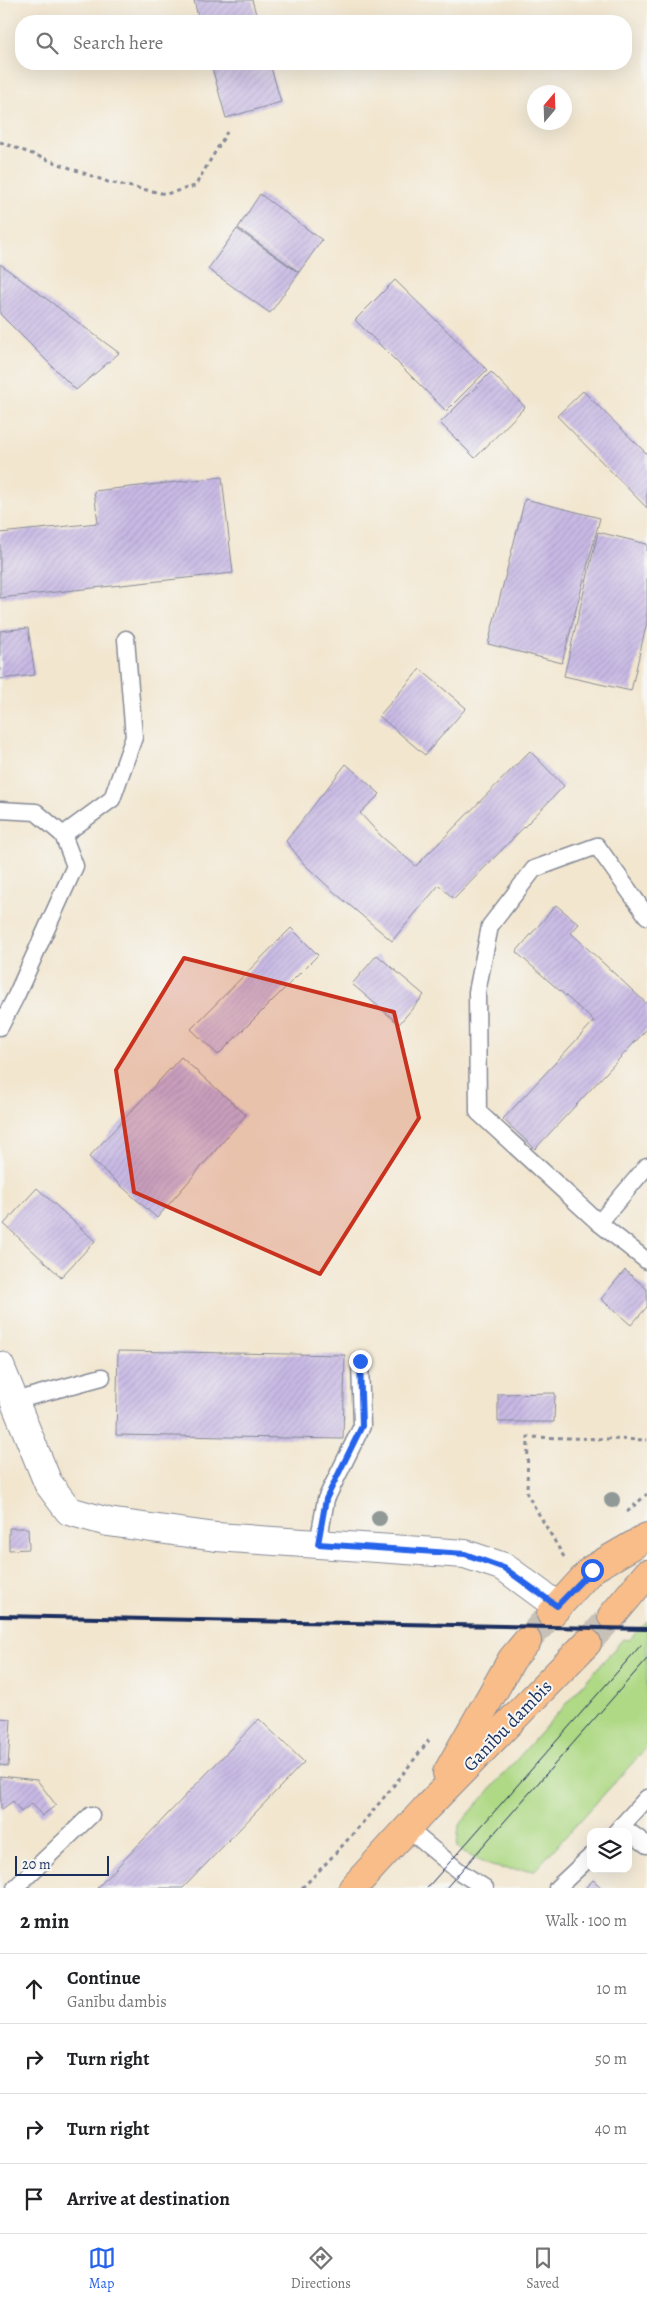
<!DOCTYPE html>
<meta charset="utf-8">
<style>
:root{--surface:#fff;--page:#f2f2f2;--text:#202124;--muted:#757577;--line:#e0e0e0;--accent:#2563eb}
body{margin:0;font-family:Alegreya,serif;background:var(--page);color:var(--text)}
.controls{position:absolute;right:15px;bottom:15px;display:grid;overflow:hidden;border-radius:10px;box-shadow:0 5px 20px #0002}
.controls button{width:45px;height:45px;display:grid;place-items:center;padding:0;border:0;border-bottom:1px solid var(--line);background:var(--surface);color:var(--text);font:25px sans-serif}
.compass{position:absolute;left:527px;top:85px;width:45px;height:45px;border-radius:50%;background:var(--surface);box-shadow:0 5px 20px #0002;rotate:19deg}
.scale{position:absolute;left:15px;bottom:12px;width:94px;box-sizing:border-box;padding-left:5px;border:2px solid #1b2f5e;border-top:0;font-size:14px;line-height:18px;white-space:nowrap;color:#1b2f5e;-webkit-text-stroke:4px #f6f6f2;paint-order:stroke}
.stop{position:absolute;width:15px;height:15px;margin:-11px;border:4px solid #2563eb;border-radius:50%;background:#fff}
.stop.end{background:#2563eb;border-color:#fff;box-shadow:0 1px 5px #0008}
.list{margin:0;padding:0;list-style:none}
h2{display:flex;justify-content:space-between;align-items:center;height:65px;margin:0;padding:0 20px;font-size:21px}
h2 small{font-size:16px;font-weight:400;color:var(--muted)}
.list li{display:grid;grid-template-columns:32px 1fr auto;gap:15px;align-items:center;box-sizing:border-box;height:70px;padding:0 20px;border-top:1px solid var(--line)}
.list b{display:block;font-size:19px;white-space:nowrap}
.list p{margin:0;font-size:16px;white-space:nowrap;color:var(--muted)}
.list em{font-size:16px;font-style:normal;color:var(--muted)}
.icon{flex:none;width:28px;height:28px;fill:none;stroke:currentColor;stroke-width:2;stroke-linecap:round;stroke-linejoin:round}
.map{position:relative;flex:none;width:647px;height:1888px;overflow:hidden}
.search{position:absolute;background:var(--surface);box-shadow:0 5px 20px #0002;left:15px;right:15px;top:15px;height:55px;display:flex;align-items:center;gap:12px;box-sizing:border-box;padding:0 18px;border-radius:20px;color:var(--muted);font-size:19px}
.sheet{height:345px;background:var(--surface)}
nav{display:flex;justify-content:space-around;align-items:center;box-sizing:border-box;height:70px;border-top:1px solid var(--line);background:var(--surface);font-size:14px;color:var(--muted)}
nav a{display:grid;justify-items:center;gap:2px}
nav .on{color:var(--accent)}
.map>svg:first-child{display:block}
.green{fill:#afd985;stroke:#658472}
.building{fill:url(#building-hatch)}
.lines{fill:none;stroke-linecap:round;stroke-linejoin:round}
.primary-tunnel{stroke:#c7c1b8;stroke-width:28;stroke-dasharray:28 14;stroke-linecap:butt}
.service-casing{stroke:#868a96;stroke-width:19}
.minor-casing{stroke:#868a96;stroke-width:30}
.primary-casing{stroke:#868a96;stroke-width:30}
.path{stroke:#868a96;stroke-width:3;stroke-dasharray:4 4;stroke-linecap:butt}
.service{stroke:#fff;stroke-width:16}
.minor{stroke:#fff;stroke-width:28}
.primary{stroke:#f8bd89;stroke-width:28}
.tram{stroke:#1b2f5e;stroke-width:1}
.rail{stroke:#1b2f5e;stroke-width:4}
.tree{fill:#909996}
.route{stroke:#2563eb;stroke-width:6}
.marked{fill:#c8321e;fill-opacity:0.2;stroke:#c8321e;stroke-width:4;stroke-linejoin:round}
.labels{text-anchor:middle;stroke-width:4;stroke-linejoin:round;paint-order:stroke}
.street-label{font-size:19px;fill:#1b2f5e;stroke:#f6f6f2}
</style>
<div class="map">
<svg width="647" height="1888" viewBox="0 0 647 1888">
<defs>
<pattern id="building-hatch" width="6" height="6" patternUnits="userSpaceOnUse" patternTransform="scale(1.25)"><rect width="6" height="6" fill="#c8b9e4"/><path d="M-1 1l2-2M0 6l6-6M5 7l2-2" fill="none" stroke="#ab9fc6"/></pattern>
</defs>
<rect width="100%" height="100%" fill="#f6f6f2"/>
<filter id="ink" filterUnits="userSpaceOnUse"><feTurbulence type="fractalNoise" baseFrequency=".02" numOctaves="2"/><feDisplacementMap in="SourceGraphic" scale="10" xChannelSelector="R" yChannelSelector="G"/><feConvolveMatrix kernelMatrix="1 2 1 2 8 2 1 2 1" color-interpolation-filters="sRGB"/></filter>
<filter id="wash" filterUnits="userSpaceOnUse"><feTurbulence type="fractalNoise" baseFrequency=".0096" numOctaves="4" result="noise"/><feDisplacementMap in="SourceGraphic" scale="20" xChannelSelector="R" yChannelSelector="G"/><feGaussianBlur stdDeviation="1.12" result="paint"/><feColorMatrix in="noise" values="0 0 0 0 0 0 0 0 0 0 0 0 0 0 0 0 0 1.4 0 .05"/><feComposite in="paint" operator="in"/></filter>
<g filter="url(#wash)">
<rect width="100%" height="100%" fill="#f2e6cf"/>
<path class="green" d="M647,1621V1747L535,1870C499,1870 486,1868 457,1847L459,1825L623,1639L629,1640Z"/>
<g id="blocks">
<g class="building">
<polygon points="194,0 252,0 258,21 199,21"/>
<polygon points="211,64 270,64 281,102 226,118"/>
<polygon points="260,194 322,240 299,272 238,228"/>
<polygon points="237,229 299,273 270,313 208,269"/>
<polygon points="0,264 119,353 76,390 0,314"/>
<polygon points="395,280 487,370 446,411 355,320"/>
<polygon points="491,372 525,407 475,458 440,423"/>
<polygon points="583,391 647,454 647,508 557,416"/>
<polygon points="222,477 233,573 0,598 0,533 98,523 94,491"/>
<polygon points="525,499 600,518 562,663 488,644"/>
<polygon points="598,532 647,544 647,622 631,691 564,676"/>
<polygon points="28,628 35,675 0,679 0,631"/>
<polygon points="420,669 466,708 425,755 379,716"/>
<polygon points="530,751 564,786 454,899 439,885 392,941 334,892 304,864 286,841 346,764 380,794 360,813 381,836 416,866"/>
<polygon points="556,905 579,924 571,933 647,1004 647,1029 535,1149 503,1119 594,1021 516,952"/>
<polygon points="291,928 318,955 218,1055 191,1029"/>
<polygon points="377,955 424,995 399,1024 352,984"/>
<polygon points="181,1057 246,1115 157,1218 89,1157"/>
<polygon points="37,1188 95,1241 61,1277 4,1224"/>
<polygon points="625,1270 647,1289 647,1307 631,1325 601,1299"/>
<polygon points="118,1351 345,1355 343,1439 116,1435"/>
<polygon points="555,1393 554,1422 498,1422 498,1394"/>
<polygon points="9,1528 28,1528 29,1549 9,1550"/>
<polygon points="0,1718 11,1719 8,1766 0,1765"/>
<polygon points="259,1719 304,1762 183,1888 97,1888"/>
<polygon points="0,1776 37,1780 56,1805 42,1816 32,1803 21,1812 13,1801 1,1810"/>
<polygon points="593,1880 602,1888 585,1888"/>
</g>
</g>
</g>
<g filter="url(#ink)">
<use href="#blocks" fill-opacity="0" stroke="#868a96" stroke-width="1"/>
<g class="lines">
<g class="primary-tunnel">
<polyline points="527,1641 551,1614"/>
<polyline points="587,1643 612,1616"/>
</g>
<defs>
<g id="service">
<polyline points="0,810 36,812 63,835 75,866 16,996 0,1027"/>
<polyline points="63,835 112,799 134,737 126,639"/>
<polyline points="647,916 597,846 534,869 490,926 477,992 478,1112 599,1223 647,1261"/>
<polyline points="599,1223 647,1166"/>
<polyline points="14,1401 102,1377"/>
<polyline points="318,1544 326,1499 362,1426 360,1361"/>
<polyline points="621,1826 647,1845"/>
<polyline points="408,1829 460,1872 485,1888"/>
<polyline points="616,1832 647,1798"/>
<polyline points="15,1888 91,1815"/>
<polyline points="557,1888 591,1856"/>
</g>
<polyline id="minor" points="0,1366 48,1483 69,1511 108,1522 216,1537 465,1554 504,1567 557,1606"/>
<g id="primary">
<polyline points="551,1614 592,1569 647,1537"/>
<polyline points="612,1616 647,1574"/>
<polyline points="447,1773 512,1659 527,1641"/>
<polyline points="353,1888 427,1807 587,1643"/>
</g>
</defs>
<use href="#service" class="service-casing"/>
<use href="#minor" class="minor-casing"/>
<use href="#primary" class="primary-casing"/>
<g class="path">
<polyline points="0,142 108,182 166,194 195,186 227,132"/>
<polyline points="627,1512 647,1494"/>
<polyline points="564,1557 527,1494 528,1437 647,1440"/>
<path d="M302,1888C348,1842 390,1792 429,1740"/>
</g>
<use href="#service" class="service"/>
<use href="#minor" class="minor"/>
<use href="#primary" class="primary"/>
<g class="tram">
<polyline points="427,1888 641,1645"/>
<polyline points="446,1888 647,1659"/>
</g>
<polyline class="rail" points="0,1616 647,1629"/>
</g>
<g class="tree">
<circle cx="612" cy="1500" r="8"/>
<circle cx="379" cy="1518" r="8"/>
</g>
</g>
<g class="lines" filter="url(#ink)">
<polyline class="route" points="360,1361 362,1426 326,1499 318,1544 465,1554 504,1568 557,1606 592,1570"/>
</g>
<path class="marked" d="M184,958L394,1012L419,1118L320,1274L134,1192L116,1070Z"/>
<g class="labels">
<g class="street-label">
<text transform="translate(507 1725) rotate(-46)" y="7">Ganību dambis</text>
</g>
</g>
</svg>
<div class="controls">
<button><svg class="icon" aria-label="layers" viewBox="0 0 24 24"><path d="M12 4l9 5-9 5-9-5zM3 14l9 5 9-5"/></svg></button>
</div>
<svg class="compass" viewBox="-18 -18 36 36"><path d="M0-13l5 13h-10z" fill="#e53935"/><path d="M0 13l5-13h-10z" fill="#757577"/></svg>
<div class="scale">20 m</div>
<div class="stop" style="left:592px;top:1570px"></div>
<div class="stop end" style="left:360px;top:1361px"></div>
<div class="search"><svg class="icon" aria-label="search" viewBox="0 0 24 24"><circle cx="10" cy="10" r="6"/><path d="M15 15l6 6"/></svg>Search here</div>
</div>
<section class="sheet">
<h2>2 min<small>Walk · 100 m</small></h2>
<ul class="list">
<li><svg class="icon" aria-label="ahead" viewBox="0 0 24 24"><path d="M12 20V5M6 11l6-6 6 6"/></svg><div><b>Continue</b><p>Ganību dambis</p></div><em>10 m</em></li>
<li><svg class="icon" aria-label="right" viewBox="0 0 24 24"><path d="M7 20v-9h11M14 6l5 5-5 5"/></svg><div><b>Turn right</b></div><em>50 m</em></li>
<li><svg class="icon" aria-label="right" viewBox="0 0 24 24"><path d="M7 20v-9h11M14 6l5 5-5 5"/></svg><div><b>Turn right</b></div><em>40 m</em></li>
<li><svg class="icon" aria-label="arrive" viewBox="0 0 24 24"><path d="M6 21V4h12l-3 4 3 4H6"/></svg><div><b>Arrive at destination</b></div></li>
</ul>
</section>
<nav>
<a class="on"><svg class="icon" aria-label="map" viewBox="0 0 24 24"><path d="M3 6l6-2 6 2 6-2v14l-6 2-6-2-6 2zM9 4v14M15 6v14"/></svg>Map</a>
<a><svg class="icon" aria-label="directions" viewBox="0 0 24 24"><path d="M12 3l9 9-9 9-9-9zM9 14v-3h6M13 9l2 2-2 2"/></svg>Directions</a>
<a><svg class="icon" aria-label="saved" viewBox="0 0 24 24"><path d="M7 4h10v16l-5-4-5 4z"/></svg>Saved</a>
</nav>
